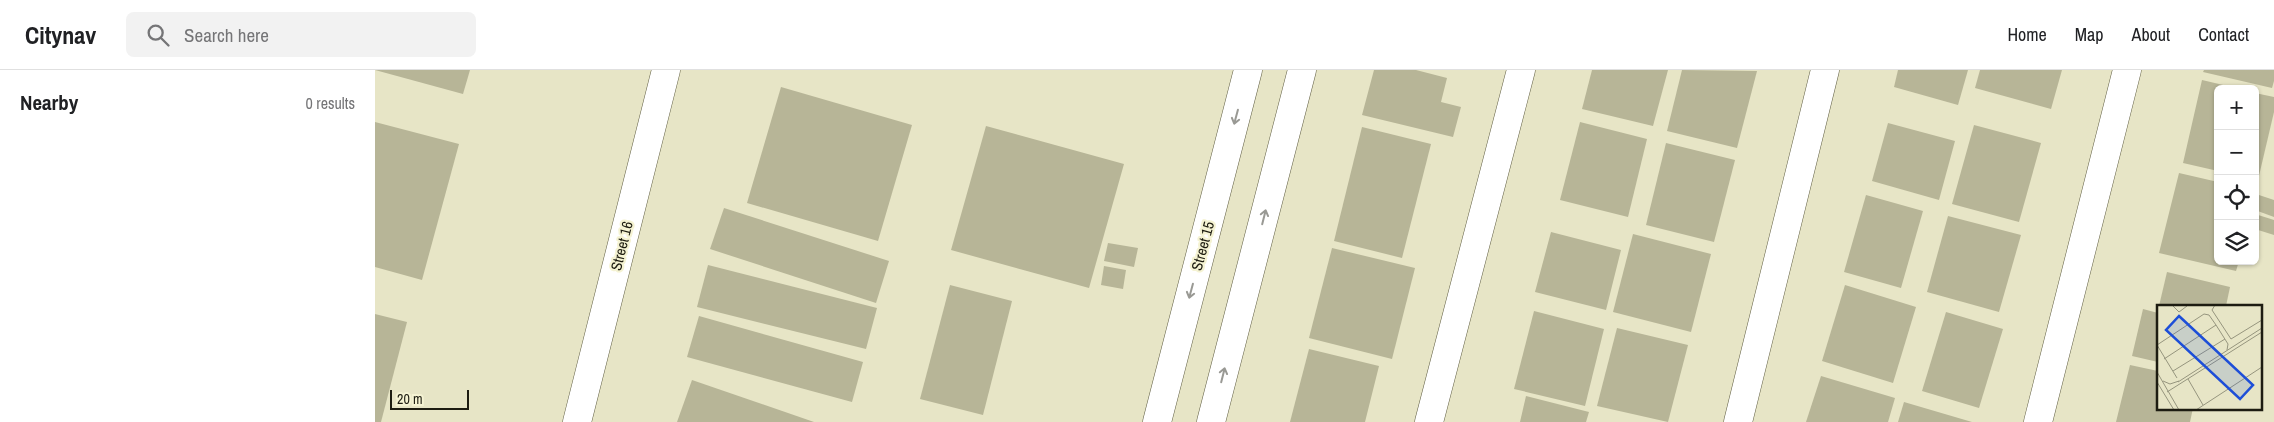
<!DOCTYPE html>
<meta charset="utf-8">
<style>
:root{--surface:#fff;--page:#f2f2f2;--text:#202124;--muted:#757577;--line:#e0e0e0}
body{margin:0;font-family:"Archivo Narrow",sans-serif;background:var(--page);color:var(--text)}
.controls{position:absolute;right:15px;top:15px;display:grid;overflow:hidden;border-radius:8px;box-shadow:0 1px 4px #0004}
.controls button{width:45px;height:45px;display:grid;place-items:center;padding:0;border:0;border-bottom:1px solid var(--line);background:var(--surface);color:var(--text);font:25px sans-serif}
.scale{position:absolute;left:15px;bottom:12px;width:79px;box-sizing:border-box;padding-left:5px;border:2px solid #1d1c11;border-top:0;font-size:14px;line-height:18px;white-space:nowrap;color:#1d1c11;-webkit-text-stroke:4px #f5f3d3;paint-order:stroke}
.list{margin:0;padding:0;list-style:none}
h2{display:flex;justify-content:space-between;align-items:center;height:65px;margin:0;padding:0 20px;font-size:21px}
h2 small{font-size:16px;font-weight:400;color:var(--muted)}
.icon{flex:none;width:28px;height:28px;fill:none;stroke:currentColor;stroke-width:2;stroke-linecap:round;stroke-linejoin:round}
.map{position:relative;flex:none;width:1899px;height:352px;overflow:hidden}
header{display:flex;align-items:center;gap:30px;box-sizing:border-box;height:70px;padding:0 25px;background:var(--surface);border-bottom:1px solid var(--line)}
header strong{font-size:24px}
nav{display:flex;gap:28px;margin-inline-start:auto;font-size:18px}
.search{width:350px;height:45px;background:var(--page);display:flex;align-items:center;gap:12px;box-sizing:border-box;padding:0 18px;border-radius:8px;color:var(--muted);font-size:19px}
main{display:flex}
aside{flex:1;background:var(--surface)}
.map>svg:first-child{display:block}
.building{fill:#b7b597}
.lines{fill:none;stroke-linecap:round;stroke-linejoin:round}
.minor-casing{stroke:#605e43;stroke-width:29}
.minor{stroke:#fff;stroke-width:28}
.oneway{stroke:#999994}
.labels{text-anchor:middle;stroke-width:4.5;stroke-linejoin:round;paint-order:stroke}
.street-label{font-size:15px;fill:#1d1c11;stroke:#f5f3d3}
.inset-road{fill:none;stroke:#96957e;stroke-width:1}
.view{fill:#1d4ed8;fill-opacity:0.15;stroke:#1d4ed8;stroke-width:2.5}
.inset-edge{fill:none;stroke:#1d1c11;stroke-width:2.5}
</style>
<header>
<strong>Citynav</strong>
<div class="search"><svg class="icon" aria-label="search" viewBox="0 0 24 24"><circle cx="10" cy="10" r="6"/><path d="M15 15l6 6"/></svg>Search here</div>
<nav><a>Home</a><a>Map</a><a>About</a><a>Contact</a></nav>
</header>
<main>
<aside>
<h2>Nearby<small>0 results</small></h2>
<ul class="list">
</ul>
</aside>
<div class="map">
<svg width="1899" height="352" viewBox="0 0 1899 352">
<rect width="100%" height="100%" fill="#e7e5c6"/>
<g class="building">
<polygon points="0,0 95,0 88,24"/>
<polygon points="999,0 1041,0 1072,8 1066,32 1086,37 1078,67 987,45"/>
<polygon points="1217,0 1293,0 1278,56 1207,39"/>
<polygon points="1307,0 1382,1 1362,78 1292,61"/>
<polygon points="1523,0 1593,0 1583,35 1519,17"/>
<polygon points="1605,0 1687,0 1676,39 1600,18"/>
<polygon points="1829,0 1899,0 1899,11 1897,18 1828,2"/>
<polygon points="1827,10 1861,18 1843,19 1843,101 1808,93"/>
<polygon points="406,17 537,55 503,171 372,133"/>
<polygon points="1880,23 1899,27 1899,42 1883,110 1880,109"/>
<polygon points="0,52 84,74 47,210 0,197"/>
<polygon points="1205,52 1272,69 1253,147 1185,130"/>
<polygon points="1513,53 1580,71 1564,130 1497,111"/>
<polygon points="1599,55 1666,73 1644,152 1577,134"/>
<polygon points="611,56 749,94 714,218 576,180"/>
<polygon points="987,57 1056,74 1027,188 959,171"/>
<polygon points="1291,73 1360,90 1339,172 1271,155"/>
<polygon points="1804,103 1843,112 1843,191 1864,191 1861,201 1784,183"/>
<polygon points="1491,125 1548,141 1526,218 1469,202"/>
<polygon points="1884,125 1899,130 1899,147 1880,140"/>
<polygon points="349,138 514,191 501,233 335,179"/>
<polygon points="1880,144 1899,150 1899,165 1880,159"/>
<polygon points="1573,146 1646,165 1624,242 1552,222"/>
<polygon points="1176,162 1246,180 1231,240 1160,222"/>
<polygon points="1258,164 1336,184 1316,262 1238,242"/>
<polygon points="733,173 763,178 759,197 729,191"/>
<polygon points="957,178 1040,198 1017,289 934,268"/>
<polygon points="333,195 502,238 491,279 322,237"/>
<polygon points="729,196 751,200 748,219 726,215"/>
<polygon points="1792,202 1855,217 1851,236 1784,236"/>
<polygon points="575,215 637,231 608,345 545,329"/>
<polygon points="1470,215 1541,237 1518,313 1447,291"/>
<polygon points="1768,239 1783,243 1783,292 1757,286"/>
<polygon points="1159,241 1229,259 1210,336 1139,319"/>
<polygon points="1571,242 1628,259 1604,338 1547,321"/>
<polygon points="0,244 32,252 6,352 0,352"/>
<polygon points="324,246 488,292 477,332 312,287"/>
<polygon points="1242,258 1313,275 1293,352 1222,336"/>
<polygon points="934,279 1004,296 990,352 915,352"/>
<polygon points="1755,295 1783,301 1783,338 1818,338 1815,352 1741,352"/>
<polygon points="1446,306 1520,328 1513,352 1431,352"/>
<polygon points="317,310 439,352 302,352"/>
<polygon points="1151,326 1214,342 1211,352 1145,352"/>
<polygon points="1529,332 1597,352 1523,352"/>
</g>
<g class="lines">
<defs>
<g id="minor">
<polyline points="202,352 291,0"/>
<polyline points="782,352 873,0"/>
<polyline points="836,352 927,0"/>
<polyline points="1054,352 1146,0"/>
<polyline points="1363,352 1450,0"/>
<polyline points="1663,352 1752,0"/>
</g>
</defs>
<use href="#minor" class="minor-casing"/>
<use href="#minor" class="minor"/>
</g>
<defs><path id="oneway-shaft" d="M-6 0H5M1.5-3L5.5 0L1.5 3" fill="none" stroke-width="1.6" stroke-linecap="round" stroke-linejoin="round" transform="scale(1.25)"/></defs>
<g class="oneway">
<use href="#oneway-shaft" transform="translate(861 47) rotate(105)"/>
<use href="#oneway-shaft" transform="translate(889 147) rotate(-76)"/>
<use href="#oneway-shaft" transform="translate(816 221) rotate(105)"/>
<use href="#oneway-shaft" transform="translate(848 305) rotate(-76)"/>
</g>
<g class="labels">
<g class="street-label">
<text transform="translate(247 176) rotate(-76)" y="5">Street 16</text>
<text transform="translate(828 176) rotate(-75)" y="5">Street 15</text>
</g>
</g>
<g transform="translate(1782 235)">
<rect width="105" height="105" fill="#e7e5c6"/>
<path class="inset-road" d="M15,0L22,7L30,1M58,0L55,5L74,34L105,15M7,54L59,20M16,66L68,34M0,67L22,105M20,73L0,40L47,9L52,10L59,20L71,39L70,45M31,74L46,100M6,76L13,79L22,76M0,77L17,105M21,77L105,23M10,87L105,27M39,105L105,62"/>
<path class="view" d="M22,11L96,80L83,94L9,25Z"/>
<rect width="105" height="105" class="inset-edge"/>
</g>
</svg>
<div class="controls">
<button>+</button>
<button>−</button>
<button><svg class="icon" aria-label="locate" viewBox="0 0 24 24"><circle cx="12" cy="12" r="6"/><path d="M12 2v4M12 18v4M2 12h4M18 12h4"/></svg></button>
<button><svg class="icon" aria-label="layers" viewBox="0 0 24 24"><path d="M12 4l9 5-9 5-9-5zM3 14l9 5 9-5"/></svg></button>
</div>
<div class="scale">20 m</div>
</div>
</main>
